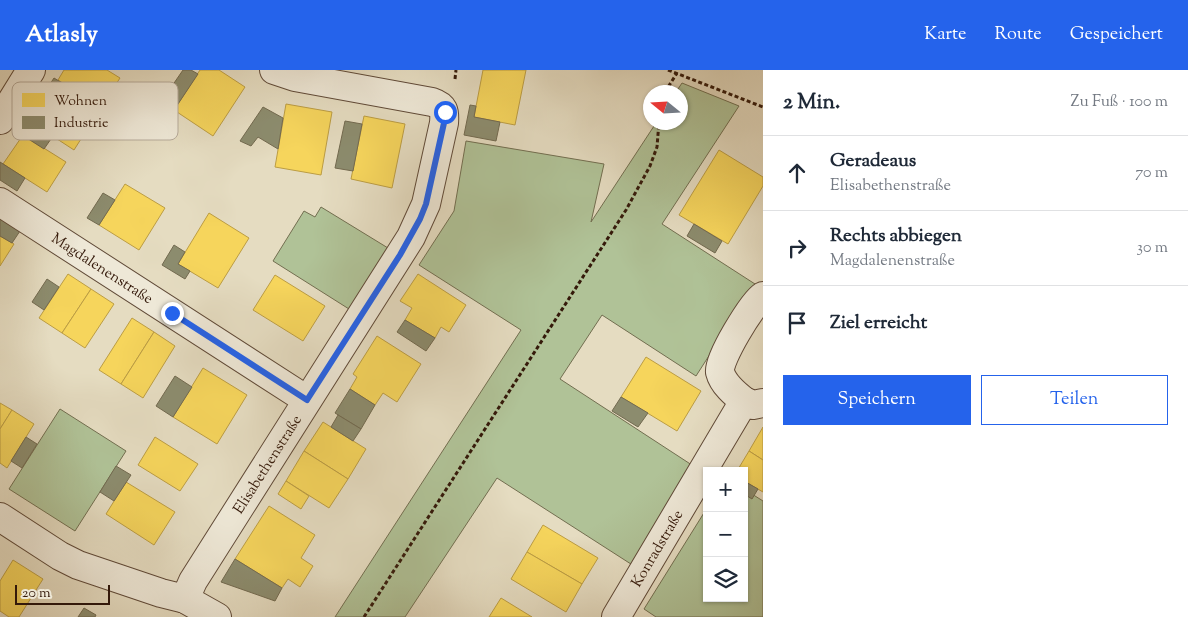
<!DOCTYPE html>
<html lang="de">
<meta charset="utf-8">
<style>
:root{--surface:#fff;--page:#f6f6f7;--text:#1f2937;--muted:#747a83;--line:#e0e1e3;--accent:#2563eb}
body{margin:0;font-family:"Sorts Mill Goudy",serif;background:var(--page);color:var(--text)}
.controls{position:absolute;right:15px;bottom:15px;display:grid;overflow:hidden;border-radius:0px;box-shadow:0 1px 4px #0004}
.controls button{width:45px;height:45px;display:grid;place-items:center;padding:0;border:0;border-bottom:1px solid var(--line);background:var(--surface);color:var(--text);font:25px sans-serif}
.compass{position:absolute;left:643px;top:15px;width:45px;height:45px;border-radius:50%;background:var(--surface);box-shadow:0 1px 4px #0004;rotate:288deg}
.scale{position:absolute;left:15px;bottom:12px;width:95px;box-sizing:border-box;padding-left:5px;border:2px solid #34190a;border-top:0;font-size:14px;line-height:18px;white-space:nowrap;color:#34190a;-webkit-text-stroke:4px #eee8d7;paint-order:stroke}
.stop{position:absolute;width:15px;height:15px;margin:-11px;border:4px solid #2563eb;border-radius:50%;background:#fff}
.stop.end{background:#2563eb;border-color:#fff;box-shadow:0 1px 5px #0008}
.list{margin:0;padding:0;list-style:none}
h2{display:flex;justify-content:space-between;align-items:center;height:65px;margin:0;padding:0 20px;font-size:21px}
h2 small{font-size:16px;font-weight:400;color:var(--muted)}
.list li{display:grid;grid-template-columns:32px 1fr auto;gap:15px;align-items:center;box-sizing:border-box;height:75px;padding:0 20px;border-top:1px solid var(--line)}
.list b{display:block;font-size:19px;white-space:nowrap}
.list p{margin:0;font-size:16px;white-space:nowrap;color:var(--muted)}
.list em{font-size:16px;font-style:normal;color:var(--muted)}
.actions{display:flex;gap:10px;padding:15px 20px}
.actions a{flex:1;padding:11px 0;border:1px solid var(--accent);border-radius:0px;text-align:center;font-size:18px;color:var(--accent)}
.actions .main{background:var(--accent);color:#fff}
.icon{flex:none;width:28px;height:28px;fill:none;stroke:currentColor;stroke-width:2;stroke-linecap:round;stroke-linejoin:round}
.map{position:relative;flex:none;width:763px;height:547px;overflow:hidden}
header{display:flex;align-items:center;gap:30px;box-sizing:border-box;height:70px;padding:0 25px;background:var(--accent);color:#fff}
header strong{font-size:24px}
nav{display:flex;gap:28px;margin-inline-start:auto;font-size:18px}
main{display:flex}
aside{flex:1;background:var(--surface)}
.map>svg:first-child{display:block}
.green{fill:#b0c297;stroke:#726e50}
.homes{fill:#f6d55c;stroke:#bc9d43}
.industry{fill:#8c8c6e;stroke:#726a50}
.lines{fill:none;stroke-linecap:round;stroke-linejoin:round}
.street-casing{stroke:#604a38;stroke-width:30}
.path{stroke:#34190a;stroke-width:3;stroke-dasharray:4 2.5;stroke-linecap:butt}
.street{stroke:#eee8d7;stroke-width:28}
.route{stroke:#2563eb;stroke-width:6}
.labels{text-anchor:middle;stroke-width:5;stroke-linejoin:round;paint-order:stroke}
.street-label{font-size:15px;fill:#34190a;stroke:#eee8d7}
.key{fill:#eee8d7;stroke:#b6aa9a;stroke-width:1}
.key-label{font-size:14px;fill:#34190a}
</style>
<header>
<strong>Atlasly</strong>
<nav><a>Karte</a><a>Route</a><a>Gespeichert</a></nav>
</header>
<main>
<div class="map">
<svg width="763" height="547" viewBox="0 0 763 547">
<rect width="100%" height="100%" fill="#e5dcc1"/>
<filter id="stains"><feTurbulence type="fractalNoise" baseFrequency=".004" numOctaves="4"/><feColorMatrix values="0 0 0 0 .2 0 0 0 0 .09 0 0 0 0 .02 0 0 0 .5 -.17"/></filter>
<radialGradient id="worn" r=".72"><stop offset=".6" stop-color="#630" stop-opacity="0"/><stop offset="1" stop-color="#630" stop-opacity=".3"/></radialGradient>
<g class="green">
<polygon points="682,13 739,36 662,154 755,214 696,306 602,245 560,309 698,399 634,496 497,408 405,547 335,547 521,260 419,195 454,141 466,71 604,94 591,152 656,53 680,52 680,22 676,22"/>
<polygon points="321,137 388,178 349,239 273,191 304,141 315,147"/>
<polygon points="60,339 126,381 75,461 9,419"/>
<polygon points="744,419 763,431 763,547 656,547 644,539 707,438 707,528 744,528"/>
</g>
<g class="homes">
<polygon points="64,0 107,0 120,8 101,37 58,10"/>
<polygon points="200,0 219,0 245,17 213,66 174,40"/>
<polygon points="483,0 526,0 515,55 474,47"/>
<polygon points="49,22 93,50 74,80 31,52"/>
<polygon points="286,34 332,42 321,105 275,97"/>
<polygon points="364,46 405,54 392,118 351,109"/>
<polygon points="23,65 66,92 47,122 3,94"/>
<polygon points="719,80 763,107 763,116 728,174 679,145"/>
<polygon points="125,114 165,138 139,180 99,155"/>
<polygon points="209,143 249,168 218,218 178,194"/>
<polygon points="0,166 14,174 0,196"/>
<polygon points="68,204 91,219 62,263 39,248"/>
<polygon points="418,204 466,235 449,262 441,257 435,268 405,250 412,238 400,231"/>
<polygon points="275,205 325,236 303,271 253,240"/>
<polygon points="91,219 114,234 85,278 62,263"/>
<polygon points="132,248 154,262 121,314 99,300"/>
<polygon points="154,262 175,276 143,328 121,314"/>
<polygon points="377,266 421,294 397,332 383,323 375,335 350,319 357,307 353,304"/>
<polygon points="646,287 701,321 677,361 621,327"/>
<polygon points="203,298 247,325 217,374 173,347"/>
<polygon points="0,333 12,340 0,359"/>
<polygon points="12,340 34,354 7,398 0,393 0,359"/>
<polygon points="323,352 366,379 348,409 304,381"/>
<polygon points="763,357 763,390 749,381"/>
<polygon points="155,367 198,394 180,421 138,395"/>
<polygon points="304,381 348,409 329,438 286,411"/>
<polygon points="749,381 763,390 763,422 744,411 744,401 737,401"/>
<polygon points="286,411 309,426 301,439 278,424"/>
<polygon points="126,412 175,442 154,475 106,444"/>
<polygon points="269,436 315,465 301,488 313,496 300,517 288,509 282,518 235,489"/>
<polygon points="543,455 598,488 582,514 527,482"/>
<polygon points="527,482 582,514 566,542 511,509"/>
<polygon points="13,490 43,509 19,547 9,547 0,541 0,511"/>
<polygon points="501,528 532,547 489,547"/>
</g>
<g class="industry">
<polygon points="183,0 191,0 198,4 174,40 161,32"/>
<polygon points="54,8 80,24 72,36 46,20"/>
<polygon points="470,35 476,36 474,47 500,52 496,71 464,65"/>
<polygon points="263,37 283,48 278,79 258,67 251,76 240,71"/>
<polygon points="27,50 53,66 44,79 19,63"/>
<polygon points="345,51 362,54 353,101 335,98"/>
<polygon points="0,92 25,108 17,121 0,110"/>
<polygon points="103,123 115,130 99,155 87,148"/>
<polygon points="0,148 20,161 12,173 0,166"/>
<polygon points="694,154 722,171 715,183 687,166"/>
<polygon points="174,175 185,182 178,194 190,201 185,209 162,195"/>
<polygon points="47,209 59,217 44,240 32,232"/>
<polygon points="405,250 435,268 426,281 397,262"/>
<polygon points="175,306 192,317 173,347 156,336"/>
<polygon points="350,319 375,335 361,359 335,343"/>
<polygon points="621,327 648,343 638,357 612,341"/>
<polygon points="338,345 361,359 353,371 331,357"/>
<polygon points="26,367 37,374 22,398 11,391"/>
<polygon points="116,396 131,405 114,431 100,422"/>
<polygon points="744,411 758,419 752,429 744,424"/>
<polygon points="235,489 282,518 275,531 221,512"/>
<polygon points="84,538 96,545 95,547 78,547"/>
</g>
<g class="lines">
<defs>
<g id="street">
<polyline points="0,50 31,0"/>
<path id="s1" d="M0,132L307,330"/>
<path d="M744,331C735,324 723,314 720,302C717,291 753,232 763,226"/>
<polyline points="0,447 60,486 78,495 161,523 185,529 217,547"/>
<path id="s2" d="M185,529L193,511L411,167L426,134L444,53C445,41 444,36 432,32L295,7L274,0"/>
<path id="s3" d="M616,547L744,331L753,335L763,333"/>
</g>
</defs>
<use href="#street" class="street-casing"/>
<g class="path">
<polyline points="668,0 763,37"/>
<polyline points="455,9 456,0"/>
<polyline points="665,22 677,3"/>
<polyline points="364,547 626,140 650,96 657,77 659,52"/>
</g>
<use href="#street" class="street"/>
</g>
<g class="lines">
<polyline class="route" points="172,243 307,330 400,185 420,149 426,134 444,53 445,42"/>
</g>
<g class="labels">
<g class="street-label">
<text dy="5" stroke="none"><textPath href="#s1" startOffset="122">Magdalenenstraße</textPath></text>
<text dy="5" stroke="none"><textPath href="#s2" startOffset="158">Elisabethenstraße</textPath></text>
<text dy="5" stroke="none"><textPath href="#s3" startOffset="80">Konradstraße</textPath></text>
</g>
</g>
<rect x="12" y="12" width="166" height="58" rx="8" class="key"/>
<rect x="22" y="23" width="23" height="14" fill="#f6d55c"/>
<rect x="22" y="46" width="23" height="13" fill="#8c8c6e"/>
<g class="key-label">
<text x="54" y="35">Wohnen</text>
<text x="54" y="57">Industrie</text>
</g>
<rect width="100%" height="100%" filter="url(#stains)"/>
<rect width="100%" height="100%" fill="url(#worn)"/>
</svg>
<div class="controls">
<button>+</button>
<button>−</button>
<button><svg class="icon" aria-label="layers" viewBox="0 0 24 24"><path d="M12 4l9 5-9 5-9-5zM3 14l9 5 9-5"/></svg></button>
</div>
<svg class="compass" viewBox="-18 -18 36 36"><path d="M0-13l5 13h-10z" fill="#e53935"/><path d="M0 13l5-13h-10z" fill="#747a83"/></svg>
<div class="scale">20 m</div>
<div class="stop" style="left:445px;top:42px"></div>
<div class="stop end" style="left:172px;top:243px"></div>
</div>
<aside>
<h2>2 Min.<small>Zu Fuß · 100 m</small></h2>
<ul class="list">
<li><svg class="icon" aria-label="ahead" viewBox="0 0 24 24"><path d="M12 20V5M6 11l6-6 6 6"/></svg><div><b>Geradeaus</b><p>Elisabethenstraße</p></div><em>70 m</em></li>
<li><svg class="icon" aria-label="right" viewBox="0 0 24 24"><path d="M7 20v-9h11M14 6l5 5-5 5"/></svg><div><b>Rechts abbiegen</b><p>Magdalenenstraße</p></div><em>30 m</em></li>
<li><svg class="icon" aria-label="arrive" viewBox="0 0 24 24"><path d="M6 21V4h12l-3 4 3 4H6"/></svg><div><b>Ziel erreicht</b></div></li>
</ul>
<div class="actions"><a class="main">Speichern</a><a>Teilen</a></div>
</aside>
</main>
